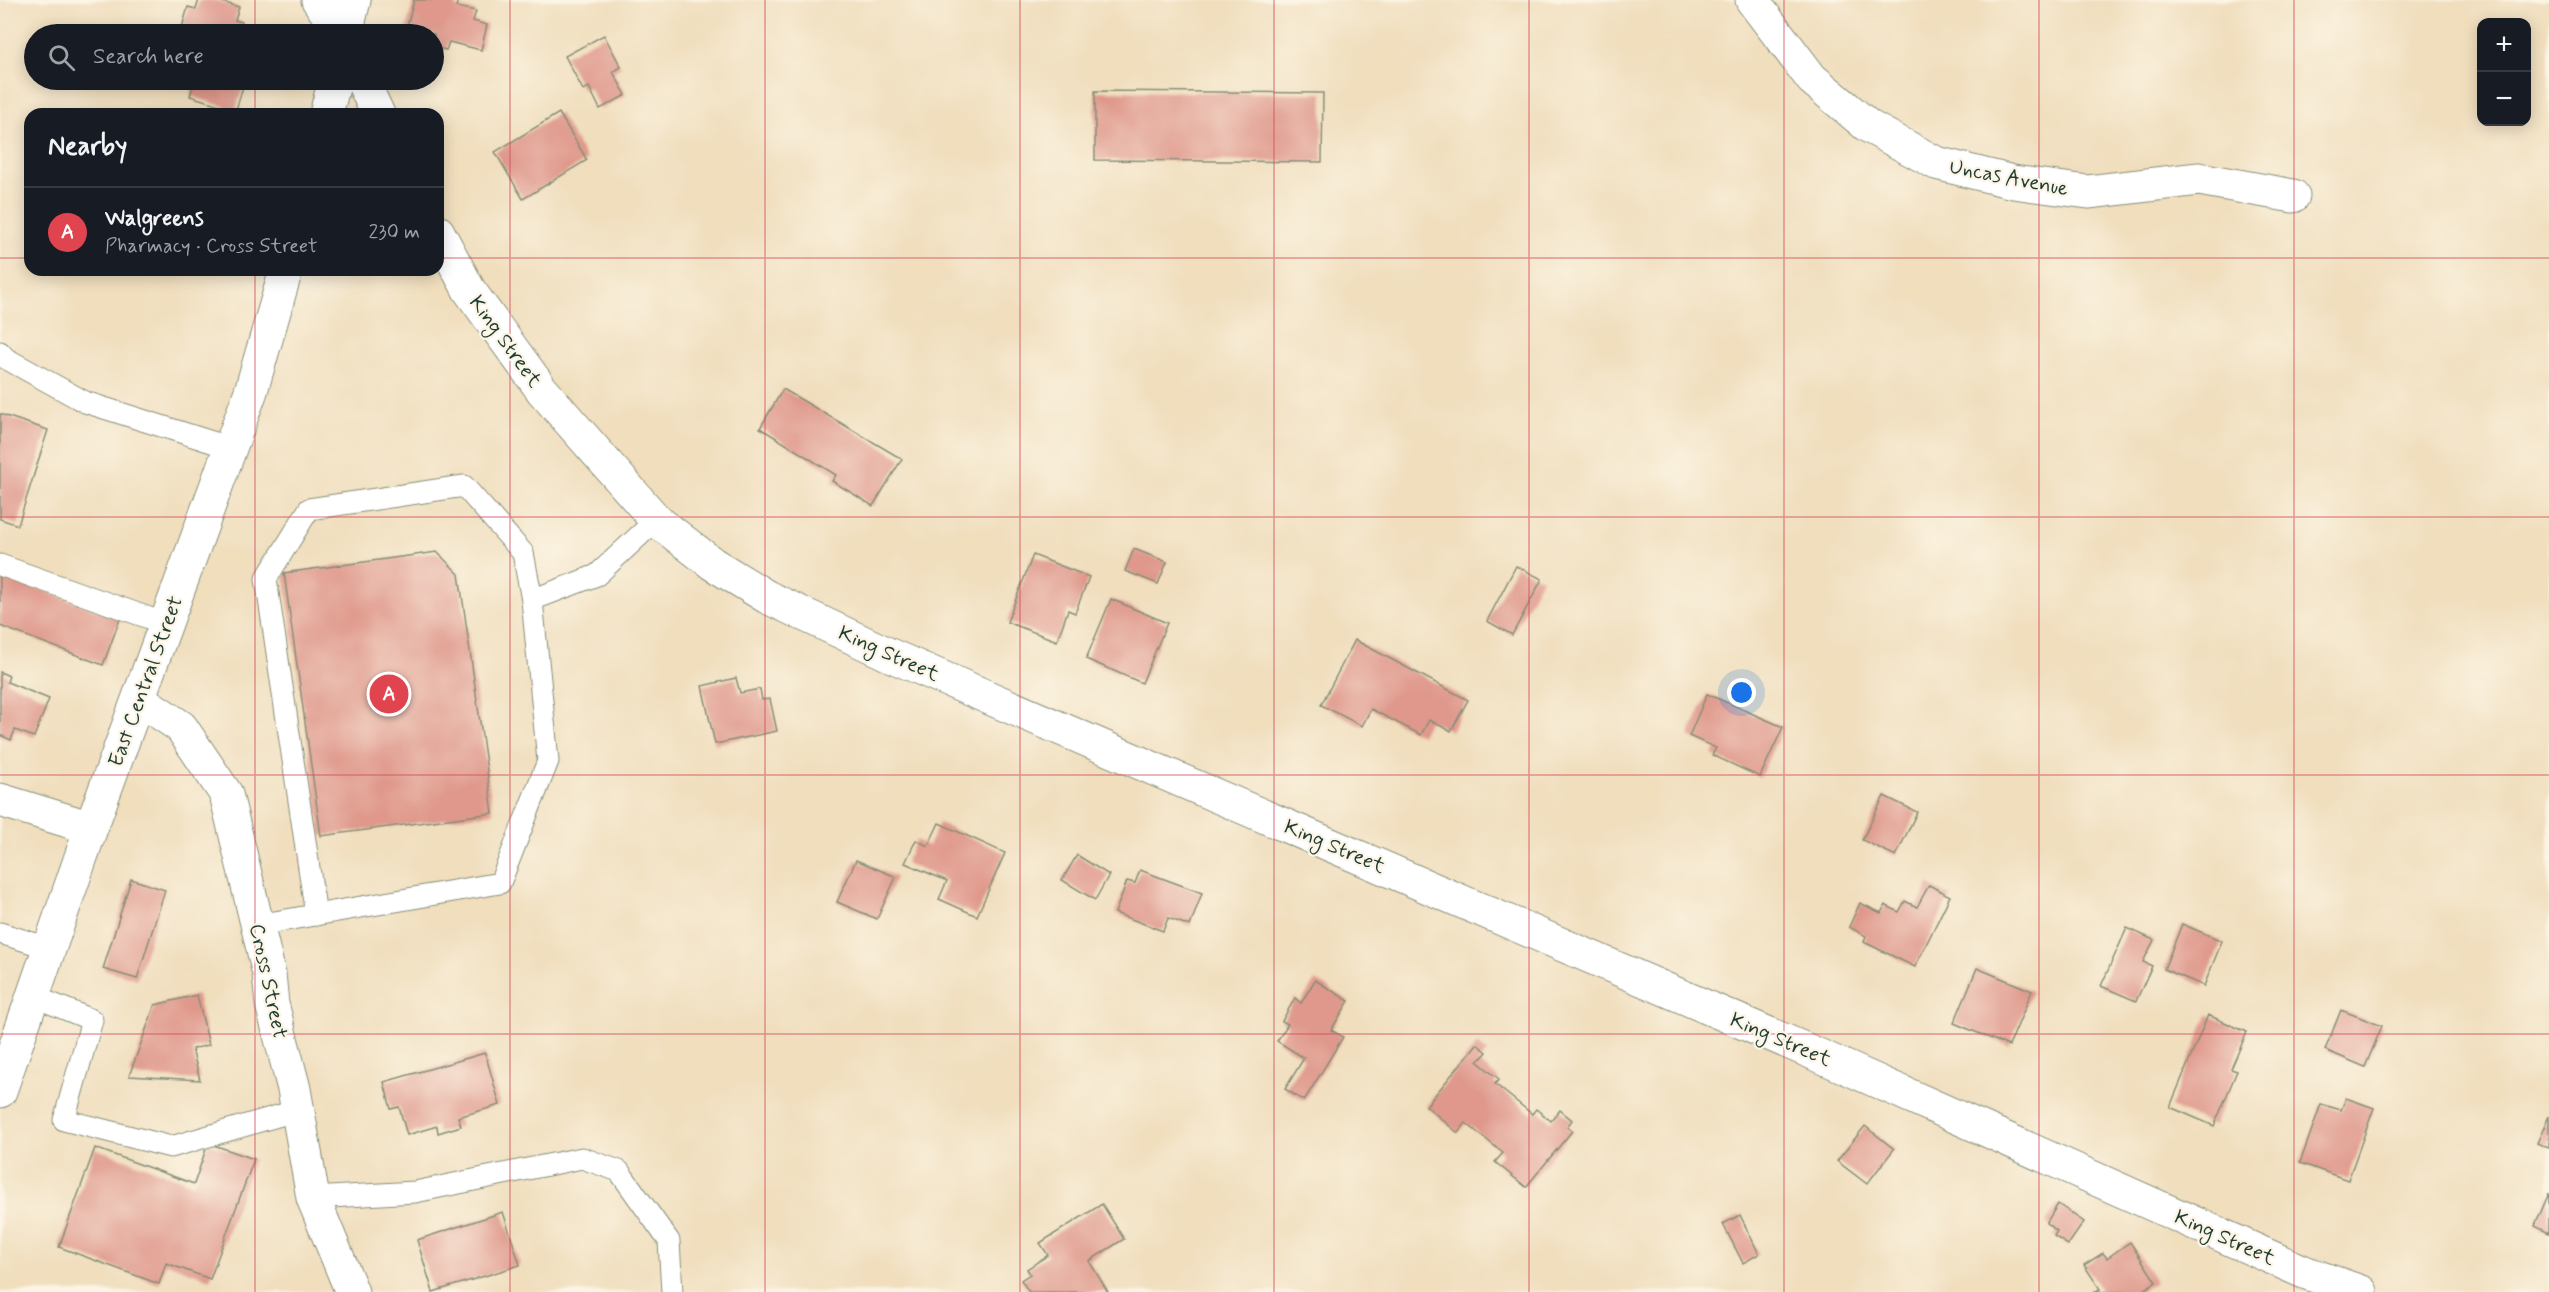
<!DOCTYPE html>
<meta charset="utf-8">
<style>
:root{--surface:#171b24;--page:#20242c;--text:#f1f3f6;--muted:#9ea1a6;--line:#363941;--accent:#d1495b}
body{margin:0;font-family:Mynerve,sans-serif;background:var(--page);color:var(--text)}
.controls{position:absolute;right:18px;top:18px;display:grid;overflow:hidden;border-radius:12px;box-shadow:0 3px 15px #0003}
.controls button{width:54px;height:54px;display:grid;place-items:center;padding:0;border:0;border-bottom:2px solid var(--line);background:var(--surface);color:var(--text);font:30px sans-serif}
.you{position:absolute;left:1742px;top:693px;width:21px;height:21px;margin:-15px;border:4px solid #fff;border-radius:50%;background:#1a73e8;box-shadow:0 0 0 9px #1a73e833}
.badge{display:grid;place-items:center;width:39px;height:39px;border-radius:50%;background:var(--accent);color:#fff;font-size:20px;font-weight:700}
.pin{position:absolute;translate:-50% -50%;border:3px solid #fff;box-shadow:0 2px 6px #0006}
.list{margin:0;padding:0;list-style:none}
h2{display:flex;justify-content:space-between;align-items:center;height:78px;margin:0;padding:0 24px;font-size:26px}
h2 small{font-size:20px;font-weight:400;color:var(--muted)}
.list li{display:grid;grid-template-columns:39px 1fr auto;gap:18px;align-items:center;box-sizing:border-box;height:90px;padding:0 24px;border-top:2px solid var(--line)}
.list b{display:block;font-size:22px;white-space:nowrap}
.list p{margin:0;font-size:20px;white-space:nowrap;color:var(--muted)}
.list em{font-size:20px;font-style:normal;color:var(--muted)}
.icon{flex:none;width:33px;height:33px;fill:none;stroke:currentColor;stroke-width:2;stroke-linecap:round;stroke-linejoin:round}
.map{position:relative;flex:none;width:2549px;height:1292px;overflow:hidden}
.search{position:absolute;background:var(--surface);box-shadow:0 3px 15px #0003;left:24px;top:24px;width:420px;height:66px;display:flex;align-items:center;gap:15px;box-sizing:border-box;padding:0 21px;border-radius:33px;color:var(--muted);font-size:22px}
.panel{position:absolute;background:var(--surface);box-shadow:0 3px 15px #0003;left:24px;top:108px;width:420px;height:168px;border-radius:18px}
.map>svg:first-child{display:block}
.building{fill:#df988b}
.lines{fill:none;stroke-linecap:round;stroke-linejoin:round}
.service-casing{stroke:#888e78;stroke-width:23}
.minor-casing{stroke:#888e78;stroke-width:35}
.secondary-casing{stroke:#888e78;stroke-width:35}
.service{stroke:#fff;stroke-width:21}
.minor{stroke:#fff;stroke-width:33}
.secondary{stroke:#fff;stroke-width:33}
.grid{fill:none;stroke:#d1495b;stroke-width:1.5;stroke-opacity:0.55}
.labels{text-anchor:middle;stroke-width:4.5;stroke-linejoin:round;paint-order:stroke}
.street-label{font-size:21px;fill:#1f3d34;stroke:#fcf5e5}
</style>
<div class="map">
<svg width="2549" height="1292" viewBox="0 0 2549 1292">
<rect width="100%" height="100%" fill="#fcf5e5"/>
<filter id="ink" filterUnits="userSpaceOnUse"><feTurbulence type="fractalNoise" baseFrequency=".0167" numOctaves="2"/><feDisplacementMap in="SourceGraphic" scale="12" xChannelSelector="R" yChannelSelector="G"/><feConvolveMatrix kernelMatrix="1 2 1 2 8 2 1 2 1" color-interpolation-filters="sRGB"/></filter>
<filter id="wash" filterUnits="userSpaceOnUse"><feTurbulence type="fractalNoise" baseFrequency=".008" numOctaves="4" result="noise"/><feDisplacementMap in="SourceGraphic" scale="24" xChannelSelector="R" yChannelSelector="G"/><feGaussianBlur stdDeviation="1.35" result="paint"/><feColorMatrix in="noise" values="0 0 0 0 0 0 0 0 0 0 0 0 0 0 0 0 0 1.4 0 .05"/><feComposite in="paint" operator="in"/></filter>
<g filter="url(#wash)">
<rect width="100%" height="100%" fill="#f0debd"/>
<g id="blocks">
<g class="building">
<polygon points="199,0 215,0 239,7 235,20 242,22 239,34 180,34 188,7 196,9"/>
<polygon points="414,0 458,0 456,7 476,11 473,21 487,25 481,50 449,42 446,50 434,47 434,34 405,34"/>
<polygon points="604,35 621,67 613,72 626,95 600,109 589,87 583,90 565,56"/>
<polygon points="195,80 245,80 236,110 190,96"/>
<polygon points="1095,91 1323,93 1322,162 1095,160"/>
<polygon points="559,113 587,160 523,199 495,152"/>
<polygon points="783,389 902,459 873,506 832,481 836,475 760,428"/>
<polygon points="0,414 48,430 18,525 0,519"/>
<polygon points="1134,549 1167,562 1158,584 1125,571"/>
<polygon points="437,552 459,574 493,813 321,836 284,573"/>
<polygon points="1033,555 1089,577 1075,613 1068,610 1057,641 1007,622"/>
<polygon points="1516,566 1542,579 1512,635 1487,621"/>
<polygon points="0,574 120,619 103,665 0,626"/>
<polygon points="1111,599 1167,623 1142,683 1086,659"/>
<polygon points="1355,640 1468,700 1451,731 1429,720 1421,735 1371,709 1362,726 1321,705"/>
<polygon points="0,672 9,676 7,682 49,699 34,737 15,730 11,740 0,735"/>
<polygon points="736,678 740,693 760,689 762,700 770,699 777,731 715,744 702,686"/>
<polygon points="1707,694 1783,727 1760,777 1712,755 1716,748 1689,736"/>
<polygon points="1884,796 1917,812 1896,856 1862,840"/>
<polygon points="939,823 1005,853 977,916 939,899 947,881 905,863 916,840 928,846"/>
<polygon points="1077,855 1109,875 1095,900 1062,880"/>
<polygon points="856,860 896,877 877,919 837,902"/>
<polygon points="1140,870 1202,893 1190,926 1168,918 1163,931 1115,913 1127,881 1135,883"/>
<polygon points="131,879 165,890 137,979 103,969"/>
<polygon points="1929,885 1950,896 1915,967 1864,942 1866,936 1849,927 1860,903 1881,913 1885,905 1899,912 1905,901 1917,907"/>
<polygon points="2182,924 2222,941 2204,986 2164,969"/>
<polygon points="2127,928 2154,940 2143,962 2152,966 2136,1001 2101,986"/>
<polygon points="1977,968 2032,991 2009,1046 1954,1023"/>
<polygon points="1315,980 1349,1001 1331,1030 1343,1037 1304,1101 1285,1089 1304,1058 1277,1041 1288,1024 1282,1021 1295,998 1301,1003"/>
<polygon points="197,995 209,1045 192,1049 200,1080 129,1076 155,1005"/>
<polygon points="2341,1010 2382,1026 2365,1067 2325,1050"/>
<polygon points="2208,1015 2247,1032 2231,1069 2237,1071 2214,1126 2170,1107"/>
<polygon points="1477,1044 1487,1052 1478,1062 1499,1079 1495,1084 1532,1114 1536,1109 1551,1121 1560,1110 1572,1120 1567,1127 1572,1131 1526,1187 1495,1162 1503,1153 1466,1123 1458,1133 1426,1106"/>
<polygon points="485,1053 500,1105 458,1117 461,1126 438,1133 437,1126 407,1135 399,1107 391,1109 384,1082"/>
<polygon points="2346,1098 2374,1108 2348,1180 2300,1163 2321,1104 2341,1110"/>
<polygon points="2549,1116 2549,1148 2537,1143"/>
<polygon points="1865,1126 1894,1149 1867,1184 1837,1161"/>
<polygon points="208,1143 254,1159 210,1279 166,1263 159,1284 59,1247 95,1148 194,1184"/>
<polygon points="2549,1193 2549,1233 2535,1226"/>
<polygon points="1102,1204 1124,1239 1089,1261 1108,1292 1029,1292 1021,1280 1030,1274 1027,1269 1048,1255 1040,1243"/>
<polygon points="2058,1204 2084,1222 2068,1245 2054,1236 2057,1231 2046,1223"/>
<polygon points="503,1212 520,1265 433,1292 417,1240"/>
<polygon points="1740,1215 1759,1254 1743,1263 1723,1224"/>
<polygon points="2130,1242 2156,1282 2140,1292 2095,1292 2100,1289 2084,1265 2103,1253 2107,1258"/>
</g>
</g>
</g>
<g filter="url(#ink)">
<use href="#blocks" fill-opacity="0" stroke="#888e78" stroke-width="1.5"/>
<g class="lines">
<defs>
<g id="service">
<polyline points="0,352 5,358 85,402 231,448"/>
<polyline points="0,565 166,624"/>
<polyline points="316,915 266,579 309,509 464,486 523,553 532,600"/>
<polyline points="257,925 500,883 548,761 532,600 597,575 656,520"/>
<polyline points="0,933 49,948"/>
<polyline points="33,996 92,1020 64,1120 171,1147 298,1110"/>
<polyline points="313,1198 415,1192 582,1158 619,1171 669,1241 672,1292"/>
</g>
<g id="minor">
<polyline points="1752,0 1812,79 1868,126 1936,163 2013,182 2088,192 2199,179 2293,196"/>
<polyline points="139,699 181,727 226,794 269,974 272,1004 294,1089 313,1198 352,1292"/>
<polyline points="0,800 91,828"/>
</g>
<g id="secondary">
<polyline points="318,0 341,34"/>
<polyline points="346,34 354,0"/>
<polyline points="362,80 378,114"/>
<polyline points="326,114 335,80"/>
<polyline points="438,232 469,290 542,390 656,520 713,564 767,597 892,656 1825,1058 2304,1272 2361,1292"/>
<polyline points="0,1091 91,828 251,391 286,270"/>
</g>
</defs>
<use href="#service" class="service-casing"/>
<use href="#minor" class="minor-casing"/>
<use href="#secondary" class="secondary-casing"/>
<use href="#service" class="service"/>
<use href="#minor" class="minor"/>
<use href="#secondary" class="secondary"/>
</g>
</g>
<path class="grid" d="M255,0V34M510,0V1292M765,0V1292M1020,0V1292M1274,0V1292M1529,0V1292M1784,0V1292M2039,0V1292M2294,0V1292M255,80V114M0,258H30M438,258H2549M255,270V1292M0,517H2549M0,775H2549M0,1034H2549"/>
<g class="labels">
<g class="street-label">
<text transform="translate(2009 177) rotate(11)" y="7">Uncas Avenue</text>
<text transform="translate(506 341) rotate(54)" y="7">King Street</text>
<text transform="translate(889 653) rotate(24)" y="7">King Street</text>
<text transform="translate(145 681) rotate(-70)" y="7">East Central Street</text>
<text transform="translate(1335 846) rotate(23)" y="7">King Street</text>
<text transform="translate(269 981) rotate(78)" y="7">Cross Street</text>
<text transform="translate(1781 1039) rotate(23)" y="7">King Street</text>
<text transform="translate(2225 1237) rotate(24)" y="7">King Street</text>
</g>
</g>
</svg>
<div class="controls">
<button>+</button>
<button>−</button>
</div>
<div class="you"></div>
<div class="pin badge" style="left:389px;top:694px;background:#e0444e">A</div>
<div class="search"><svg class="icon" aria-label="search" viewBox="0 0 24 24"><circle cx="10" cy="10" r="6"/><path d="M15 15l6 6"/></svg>Search here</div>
<section class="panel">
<h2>Nearby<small></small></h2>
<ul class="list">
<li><span class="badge" style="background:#e0444e">A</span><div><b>Walgreens</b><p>Pharmacy · Cross Street</p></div><em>230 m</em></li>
</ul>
</section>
</div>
